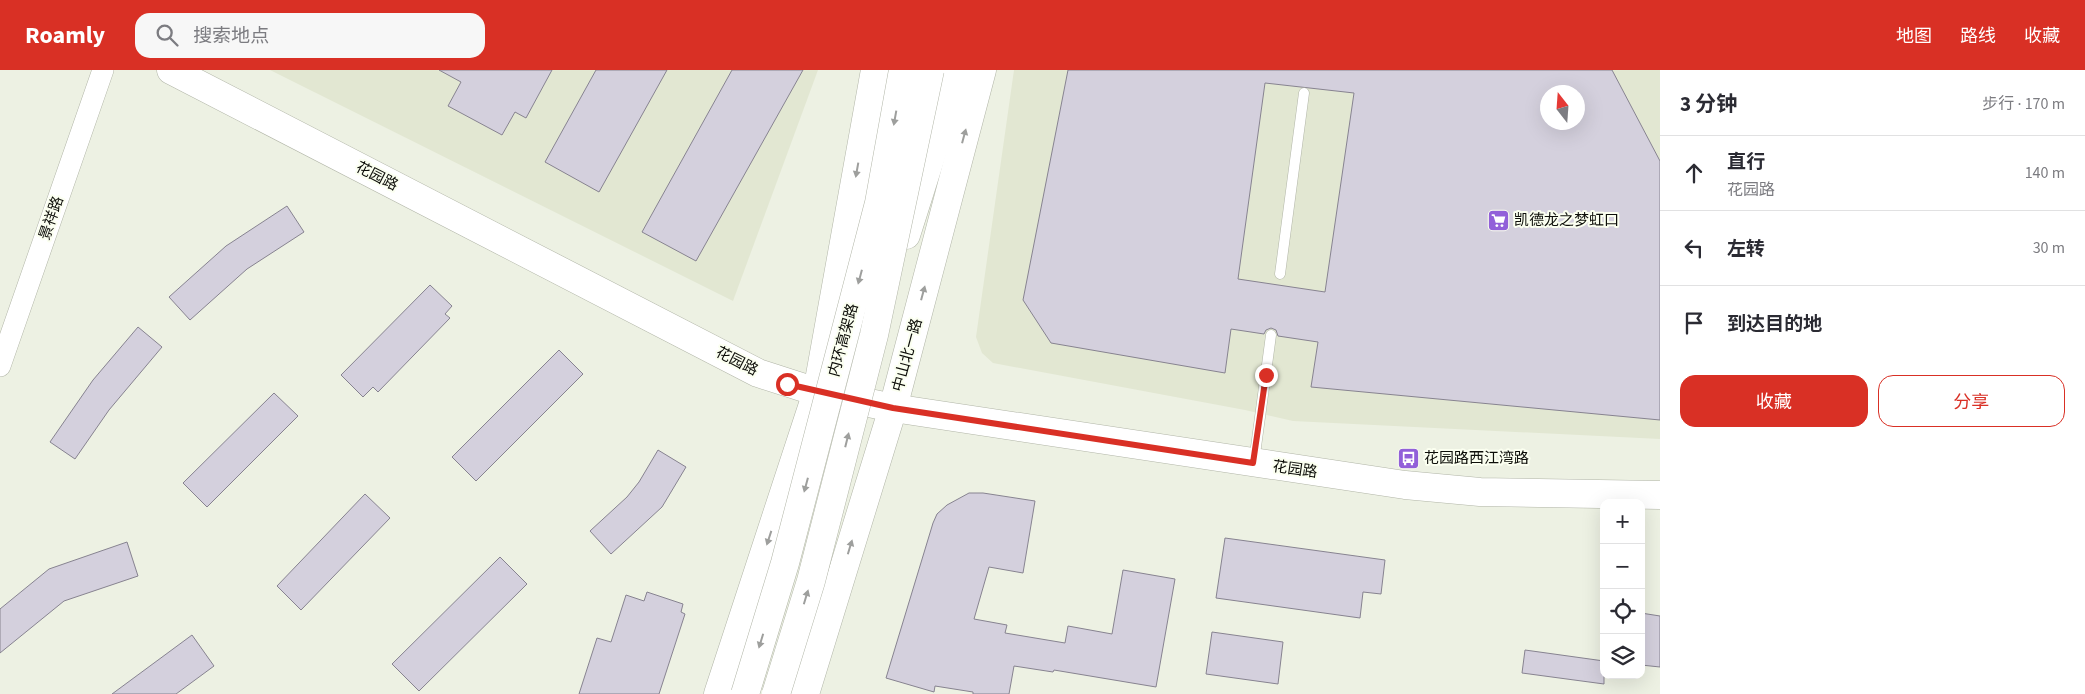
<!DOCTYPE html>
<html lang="zh">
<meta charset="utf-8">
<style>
:root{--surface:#fff;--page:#f7f7f7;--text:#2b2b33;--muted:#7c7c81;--line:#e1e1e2;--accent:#d93025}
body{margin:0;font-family:"Source Sans 3","Noto Sans SC",sans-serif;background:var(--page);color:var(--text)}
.controls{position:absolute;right:15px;bottom:15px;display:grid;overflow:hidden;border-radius:10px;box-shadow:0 5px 20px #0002}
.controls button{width:45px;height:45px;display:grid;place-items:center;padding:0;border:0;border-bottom:1px solid var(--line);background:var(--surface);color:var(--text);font:25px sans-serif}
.compass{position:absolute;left:1540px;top:15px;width:45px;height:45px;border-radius:50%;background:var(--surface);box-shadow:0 5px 20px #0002;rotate:343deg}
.stop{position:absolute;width:15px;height:15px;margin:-11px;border:4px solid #d93025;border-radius:50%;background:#fff}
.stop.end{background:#d93025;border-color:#fff;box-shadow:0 1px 5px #0008}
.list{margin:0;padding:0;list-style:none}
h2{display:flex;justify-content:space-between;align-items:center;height:65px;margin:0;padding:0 20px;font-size:21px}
h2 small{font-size:16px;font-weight:400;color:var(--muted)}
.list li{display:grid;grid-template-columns:32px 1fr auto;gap:15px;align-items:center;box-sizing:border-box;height:75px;padding:0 20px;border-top:1px solid var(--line)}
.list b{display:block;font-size:19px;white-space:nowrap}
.list p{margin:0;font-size:16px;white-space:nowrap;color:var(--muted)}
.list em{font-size:16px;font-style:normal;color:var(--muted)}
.actions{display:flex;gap:10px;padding:15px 20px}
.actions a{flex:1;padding:11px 0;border:1px solid var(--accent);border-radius:15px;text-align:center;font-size:18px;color:var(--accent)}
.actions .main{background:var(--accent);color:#fff}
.icon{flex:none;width:28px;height:28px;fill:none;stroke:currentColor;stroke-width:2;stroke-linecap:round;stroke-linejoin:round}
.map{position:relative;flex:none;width:1660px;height:624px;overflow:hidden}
header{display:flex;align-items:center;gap:30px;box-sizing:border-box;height:70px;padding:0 25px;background:var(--accent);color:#fff}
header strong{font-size:24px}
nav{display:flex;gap:28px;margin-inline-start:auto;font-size:18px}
.search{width:350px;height:45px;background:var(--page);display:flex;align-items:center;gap:12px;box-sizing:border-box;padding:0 18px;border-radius:15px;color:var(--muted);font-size:19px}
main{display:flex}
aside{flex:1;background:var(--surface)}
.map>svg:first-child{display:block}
.built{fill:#e2e7d2;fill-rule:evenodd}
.building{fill:#d4d0dd;stroke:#878390;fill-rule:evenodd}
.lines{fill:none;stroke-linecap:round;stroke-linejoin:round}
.service-casing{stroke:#b1b5a7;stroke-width:11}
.minor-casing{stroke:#b1b5a7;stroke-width:22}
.secondary-casing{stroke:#b1b5a7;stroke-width:29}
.primary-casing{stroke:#b1b5a7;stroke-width:29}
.trunk-casing{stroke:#b1b5a7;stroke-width:29}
.service{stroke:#fff;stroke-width:10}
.minor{stroke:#fff;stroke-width:21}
.secondary{stroke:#fff;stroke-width:28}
.primary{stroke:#fff;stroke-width:28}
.trunk{stroke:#fff;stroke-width:28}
.trunk-bridge-casing{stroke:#b1b5a7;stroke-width:29;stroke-linecap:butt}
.trunk-bridge{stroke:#fff;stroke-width:28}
.oneway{fill:#9e9f9d}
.route{stroke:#d93025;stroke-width:6}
.labels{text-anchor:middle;stroke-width:4;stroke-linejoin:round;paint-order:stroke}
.street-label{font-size:15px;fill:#0d0e09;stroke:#fbfff0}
.poi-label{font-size:15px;fill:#0d0e09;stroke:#fbfff0;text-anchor:start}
</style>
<header>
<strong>Roamly</strong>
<div class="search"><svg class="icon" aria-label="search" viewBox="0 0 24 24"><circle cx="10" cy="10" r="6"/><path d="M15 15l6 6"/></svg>搜索地点</div>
<nav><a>地图</a><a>路线</a><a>收藏</a></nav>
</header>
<main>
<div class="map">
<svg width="1660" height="624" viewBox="0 0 1660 624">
<rect width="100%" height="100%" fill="#edf1e3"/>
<g class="built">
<polygon points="270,0 818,0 733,231"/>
<path d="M1014,0H1660V369L1293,351L1245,340L993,293L982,283L976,267ZM1548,22H1578V52H1548Z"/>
</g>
<g class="building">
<polygon points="439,0 552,0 526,48 515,42 502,65 448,36 461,12"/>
<polygon points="596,0 667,0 599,122 545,92"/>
<polygon points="732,0 803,0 696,191 642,162"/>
<path d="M1068,0H1612L1660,91V350L1311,317L1318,272L1278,266L1276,260L1271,258L1266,260L1264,264L1231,259L1225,303L1051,273L1023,230ZM1265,13L1354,23L1325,222L1238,209ZM1548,22H1578V52H1548Z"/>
<polygon points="287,136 304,162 247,199 190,250 169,227 226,176"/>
<polygon points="430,215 452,236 445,244 450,248 378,322 373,317 363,327 341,305"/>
<polygon points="138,257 162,277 109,340 75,389 50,372 93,310"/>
<polygon points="559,280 583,304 476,411 452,387"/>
<polygon points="274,323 298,346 207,437 183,413"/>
<polygon points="658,380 686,397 662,437 611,484 590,461 627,427 639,412"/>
<polygon points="969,423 983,423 1035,431 1023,503 989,497 974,549 1007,555 1005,563 1065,573 1068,556 1112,564 1123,500 1175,509 1156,617 1054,600 1053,602 1014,596 1009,624 973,624 973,622 935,616 934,622 886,608 933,453 937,444 947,435"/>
<polygon points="365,424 390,448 301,540 277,516"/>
<polygon points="1225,468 1385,490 1381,524 1363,522 1360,548 1216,528"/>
<polygon points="127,472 138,506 64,531 0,583 0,539 49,499"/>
<polygon points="500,487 527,514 419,621 392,594"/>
<polygon points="647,522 683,534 681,542 685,544 659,624 579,624 597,568 611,572 626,525 644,531"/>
<polygon points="1641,543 1660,546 1660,597 1641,595"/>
<polygon points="1212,562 1283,572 1278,614 1206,604"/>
<polygon points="192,565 214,596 176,624 112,624"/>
<polygon points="1525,580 1604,591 1604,614 1522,603"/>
</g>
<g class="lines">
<defs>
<g id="service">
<polyline points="1280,204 1304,23"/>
<polyline points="1254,392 1271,265"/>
</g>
<polyline id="minor" points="0,296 103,0"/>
<polyline id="secondary" points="171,0 758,303 817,322 893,338 1405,415 1480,422 1660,425"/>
<g id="primary">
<polyline points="718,624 817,322 875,0"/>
<polyline points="805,624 893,338 982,0"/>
</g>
<polyline id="trunk" points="906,165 946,39 955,0"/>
</defs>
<use href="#service" class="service-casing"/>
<use href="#minor" class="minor-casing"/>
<use href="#secondary" class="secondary-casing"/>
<use href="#primary" class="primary-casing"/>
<use href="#trunk" class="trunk-casing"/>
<use href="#service" class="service"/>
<use href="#minor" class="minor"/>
<use href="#secondary" class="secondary"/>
<use href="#primary" class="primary"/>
<use href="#trunk" class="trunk"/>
<defs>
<g id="trunk-bridge">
<polyline points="745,624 785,493 879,133 903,0"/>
<polyline points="776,624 811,511 874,265 930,0"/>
</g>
</defs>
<use href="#trunk-bridge" class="trunk-bridge-casing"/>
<use href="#trunk-bridge" class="trunk-bridge"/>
</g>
<defs><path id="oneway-solid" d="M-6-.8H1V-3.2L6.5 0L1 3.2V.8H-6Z" transform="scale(1.25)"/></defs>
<g class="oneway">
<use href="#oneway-solid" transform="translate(895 48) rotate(100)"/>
<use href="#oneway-solid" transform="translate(964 66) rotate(-75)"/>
<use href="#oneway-solid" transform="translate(857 100) rotate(100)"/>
<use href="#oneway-solid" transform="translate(860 207) rotate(105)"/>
<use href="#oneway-solid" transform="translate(923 223) rotate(-75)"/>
<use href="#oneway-solid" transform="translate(847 370) rotate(-76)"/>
<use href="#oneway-solid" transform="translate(806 415) rotate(105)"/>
<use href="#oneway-solid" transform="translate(769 468) rotate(108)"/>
<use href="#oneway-solid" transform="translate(850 477) rotate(-73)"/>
<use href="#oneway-solid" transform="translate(806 527) rotate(-73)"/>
<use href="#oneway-solid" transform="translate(761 571) rotate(107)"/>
</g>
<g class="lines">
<polyline class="route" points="787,314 893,338 1253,393 1266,305"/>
</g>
<defs>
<symbol id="supermarket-square" viewBox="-11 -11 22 22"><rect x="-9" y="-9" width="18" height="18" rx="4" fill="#9260d9" stroke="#fbfff0"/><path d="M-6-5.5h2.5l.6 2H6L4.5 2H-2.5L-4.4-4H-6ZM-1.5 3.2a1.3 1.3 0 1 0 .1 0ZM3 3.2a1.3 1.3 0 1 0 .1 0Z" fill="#fff"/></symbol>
<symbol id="bus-square" viewBox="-11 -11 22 22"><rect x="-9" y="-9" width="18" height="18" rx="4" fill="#9260d9" stroke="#fbfff0"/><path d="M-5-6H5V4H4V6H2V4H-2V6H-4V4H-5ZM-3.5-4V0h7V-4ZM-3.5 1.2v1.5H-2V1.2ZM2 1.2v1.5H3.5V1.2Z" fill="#fff"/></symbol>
</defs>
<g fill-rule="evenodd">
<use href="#supermarket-square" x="1486" y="138" width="25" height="25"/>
<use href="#bus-square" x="1396" y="376" width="25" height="25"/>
</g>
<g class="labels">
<g class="street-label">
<text transform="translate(377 106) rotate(27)" y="5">花园路</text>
<text transform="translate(51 148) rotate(-71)" y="5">景祥路</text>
<text transform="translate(843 270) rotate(-75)" y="5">内环高架路</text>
<text transform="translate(907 285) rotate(-75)" y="5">中山北一路</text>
<text transform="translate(737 291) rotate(27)" y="5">花园路</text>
<text transform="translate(1295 399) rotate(8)" y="5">花园路</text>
</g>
<g class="poi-label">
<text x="1514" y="155">凯德龙之梦虹口</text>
<text x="1424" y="393">花园路西江湾路</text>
</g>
</g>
</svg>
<div class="controls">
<button>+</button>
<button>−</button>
<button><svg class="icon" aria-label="locate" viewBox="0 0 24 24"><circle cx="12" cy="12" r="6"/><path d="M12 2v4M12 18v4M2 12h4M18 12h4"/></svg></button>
<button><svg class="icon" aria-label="layers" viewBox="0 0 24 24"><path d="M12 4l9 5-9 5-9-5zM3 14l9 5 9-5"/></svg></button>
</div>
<svg class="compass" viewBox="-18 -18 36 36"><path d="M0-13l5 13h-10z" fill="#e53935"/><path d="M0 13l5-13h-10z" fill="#7c7c81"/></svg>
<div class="stop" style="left:787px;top:314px"></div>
<div class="stop end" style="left:1266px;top:305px"></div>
</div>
<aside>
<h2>3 分钟<small>步行 · 170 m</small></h2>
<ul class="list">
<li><svg class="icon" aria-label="ahead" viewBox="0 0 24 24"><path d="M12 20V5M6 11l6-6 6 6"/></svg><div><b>直行</b><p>花园路</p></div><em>140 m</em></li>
<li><svg class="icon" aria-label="left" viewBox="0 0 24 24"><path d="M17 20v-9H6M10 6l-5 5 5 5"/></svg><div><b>左转</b></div><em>30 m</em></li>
<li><svg class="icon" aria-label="arrive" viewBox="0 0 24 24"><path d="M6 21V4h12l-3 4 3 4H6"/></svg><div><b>到达目的地</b></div></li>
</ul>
<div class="actions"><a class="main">收藏</a><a>分享</a></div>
</aside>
</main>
